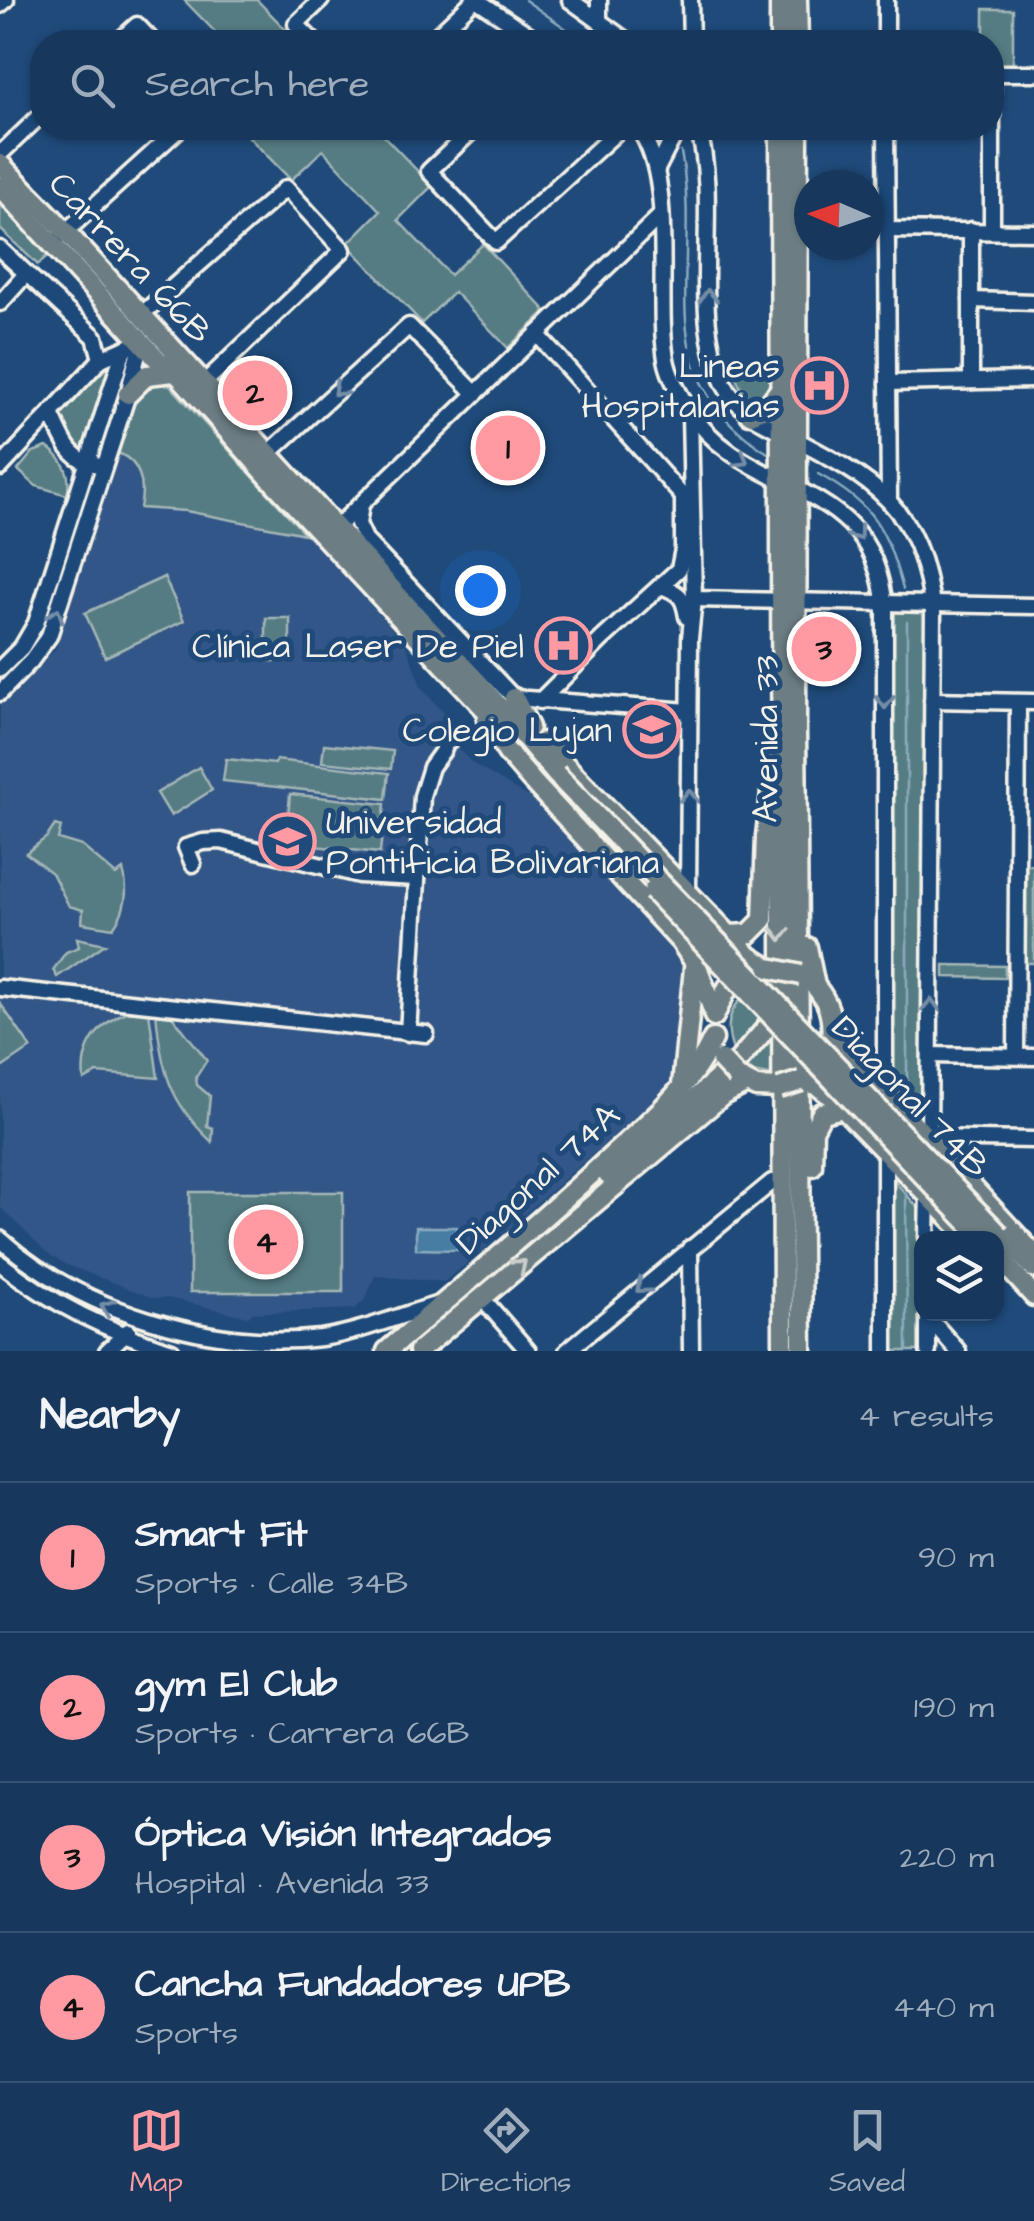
<!DOCTYPE html>
<meta charset="utf-8">
<style>
:root{--surface:#17385c;--page:#244365;--text:#f1f3f6;--muted:#9eacbb;--line:#365272;--accent:#ff9aa2}
body{margin:0;font-family:"Architects Daughter",sans-serif;background:var(--page);color:var(--text)}
.controls{position:absolute;right:30px;bottom:30px;display:grid;overflow:hidden;border-radius:20px;box-shadow:0 2px 8px #0004}
.controls button{width:90px;height:90px;display:grid;place-items:center;padding:0;border:0;border-bottom:2px solid var(--line);background:var(--surface);color:var(--text);font:50px sans-serif}
.compass{position:absolute;left:794px;top:170px;width:90px;height:90px;border-radius:50%;background:var(--surface);box-shadow:0 2px 8px #0004;rotate:272deg}
.you{position:absolute;left:480px;top:590px;width:35px;height:35px;margin:-25px;border:8px solid #fff;border-radius:50%;background:#1a73e8;box-shadow:0 0 0 15px #1a73e833}
.badge{display:grid;place-items:center;width:65px;height:65px;border-radius:50%;background:var(--accent);color:#111;font-size:32px;font-weight:700}
.pin{position:absolute;translate:-50% -50%;border:5px solid #fff;box-shadow:0 2px 10px #0006}
.list{margin:0;padding:0;list-style:none}
h2{display:flex;justify-content:space-between;align-items:center;height:130px;margin:0;padding:0 40px;font-size:42px}
h2 small{font-size:32px;font-weight:400;color:var(--muted)}
.list li{display:grid;grid-template-columns:65px 1fr auto;gap:30px;align-items:center;box-sizing:border-box;height:150px;padding:0 40px;border-top:2px solid var(--line)}
.list b{display:block;font-size:38px;white-space:nowrap}
.list p{margin:0;font-size:32px;white-space:nowrap;color:var(--muted)}
.list em{font-size:32px;font-style:normal;color:var(--muted)}
.icon{flex:none;width:55px;height:55px;fill:none;stroke:currentColor;stroke-width:2;stroke-linecap:round;stroke-linejoin:round}
.map{position:relative;flex:none;width:1034px;height:1351px;overflow:hidden}
.search{position:absolute;background:var(--surface);box-shadow:0 2px 8px #0004;left:30px;right:30px;top:30px;height:110px;display:flex;align-items:center;gap:25px;box-sizing:border-box;padding:0 35px;border-radius:40px;color:var(--muted);font-size:38px}
.sheet{height:730px;background:var(--surface)}
nav{display:flex;justify-content:space-around;align-items:center;box-sizing:border-box;height:140px;border-top:2px solid var(--line);background:var(--surface);font-size:28px;color:var(--muted)}
nav a{display:grid;justify-items:center;gap:5px}
nav .on{color:var(--accent)}
.map>svg:first-child{display:block}
.built{fill:#315687}
.green{fill:#547c83;stroke:#a4b6b6;stroke-width:2.5}
.water{fill:#467ca3;stroke:#8cabbf;stroke-width:2.5}
.lines{fill:none;stroke-linecap:round;stroke-linejoin:round}
.stream{stroke:#8cabbf;stroke-width:2.5}
.minor-casing{stroke:#f4f1e8;stroke-width:21}
.major-casing{stroke:#f4f1e8;stroke-width:25}
.minor{stroke:#1f4a7a;stroke-width:14}
.major{stroke:#6c7e84;stroke-width:18}
.major-bridge-casing{stroke:#f4f1e8;stroke-width:25;stroke-linecap:butt}
.major-bridge{stroke:#6c7e84;stroke-width:18}
.oneway{stroke:#748da6}
.oneway2{stroke:#cbceca}
.labels{text-anchor:middle;stroke-width:10;stroke-linejoin:round;paint-order:stroke}
.street-label{font-size:35px;fill:#f4f1e8;stroke:#1f4a7a}
.poi-label{font-size:35px;fill:#f4f1e8;stroke:#1f4a7a;text-anchor:end}
</style>
<div class="map">
<svg width="1034" height="1351" viewBox="0 0 1034 1351">
<rect width="100%" height="100%" fill="#1f4a7a"/>
<filter id="ink" filterUnits="userSpaceOnUse"><feTurbulence type="fractalNoise" baseFrequency=".01" numOctaves="2"/><feDisplacementMap in="SourceGraphic" scale="20" xChannelSelector="R" yChannelSelector="G"/><feConvolveMatrix kernelMatrix="1 2 1 2 8 2 1 2 1" color-interpolation-filters="sRGB"/></filter>
<g filter="url(#ink)">
<polygon class="built" points="167,382 405,643 422,688 454,725 448,739 472,763 538,803 686,963 688,972 675,1077 665,1091 502,1234 498,1232 490,1240 492,1243 444,1282 375,1276 366,1298 355,1309 252,1313 248,1317 168,1298 153,1298 67,1265 47,1253 0,1207 0,703 56,649 135,395"/>
<g class="green">
<polygon points="184,0 257,0 289,33 279,42 225,42"/>
<polygon points="984,9 1013,9 1013,67 992,67 992,42 984,42"/>
<polygon points="240,128 313,128 320,135 328,128 376,128 432,186 398,220 450,275 483,244 546,311 508,348 454,292 422,323 347,244 380,211 323,150 291,180"/>
<polygon points="0,200 51,252 38,265 0,229"/>
<polygon points="111,361 108,371 80,456 59,417"/>
<polygon points="734,373 773,374 772,387 759,405 746,400"/>
<path d="M150,380L167,382L305,534L186,511L140,508C145,485 141,462 118,453L138,389Z"/>
<path d="M47,447C64,459 72,475 67,495L36,486L18,470L33,452Z"/>
<polygon points="164,577 184,621 105,657 85,613"/>
<polygon points="884,604 932,606 929,1121 885,1083"/>
<rect x="266" y="618" width="24" height="43"/>
<polygon points="324,744 393,751 391,769 322,762"/>
<polygon points="226,759 275,764 276,760 389,773 386,799 223,781"/>
<polygon points="199,767 212,790 171,816 157,793"/>
<polygon points="290,794 385,804 380,853 286,843"/>
<path d="M55,825L61,827L58,839L82,846L116,875L123,870C129,890 126,911 113,928L82,923L83,910L69,906L52,873L26,853L47,837Z"/>
<polygon points="1026,865 1034,865 1034,963 1025,963"/>
<polygon points="77,938 105,944 57,977 53,970 66,952 79,947"/>
<polygon points="944,965 1005,966 1005,978 944,977"/>
<path d="M770,983C762,1011 757,1035 735,1055C719,1019 735,994 770,983Z"/>
<polygon points="0,1003 31,1048 0,1069"/>
<path d="M128,1011L149,1012L158,1078L97,1073L84,1080C80,1046 99,1023 128,1011Z"/>
<path d="M156,1012H169L207,1060L196,1077L197,1085L210,1096L207,1126L213,1128L212,1142C169,1102 161,1069 156,1012Z"/>
<polygon points="773,1033 775,1076 753,1072 744,1066"/>
<polygon points="885,1170 927,1218 922,1238 922,1314 928,1314 928,1351 885,1351"/>
<rect x="190" y="1192" width="153" height="100"/>
</g>
<polygon class="water" points="416,1227 457,1227 457,1250 416,1249"/>
<g class="lines">
<g class="stream">
<polyline points="525,0 585,42"/>
<polyline points="669,128 670,128"/>
<path d="M681,152C704,273 641,375 771,455"/>
<path d="M818,474C875,505 886,529 903,589"/>
<polyline points="907,1101 907,622"/>
<polyline points="906,1193 907,1351"/>
</g>
<defs>
<g id="minor">
<polyline points="477,0 540,42"/>
<polyline points="570,0 628,42"/>
<polyline points="690,0 691,42"/>
<polyline points="886,0 886,42"/>
<polyline points="0,5 6,0"/>
<polyline points="599,21 599,0"/>
<polyline points="118,42 137,25 153,42"/>
<polyline points="314,42 296,24 321,0"/>
<polyline points="430,42 474,0"/>
<polyline points="475,128 429,171 496,242 621,128"/>
<path d="M638,128C677,180 655,293 666,359C669,376 679,393 688,408C746,502 875,472 885,610V1097"/>
<path d="M698,128C721,206 688,312 724,384C737,410 762,422 787,435C875,481 920,504 933,612L929,1144"/>
<polyline points="886,128 889,499"/>
<polyline points="0,154 42,114"/>
<polyline points="657,169 678,128"/>
<polyline points="887,230 1034,232"/>
<polyline points="971,230 971,381"/>
<polyline points="992,230 992,73 1034,73"/>
<polyline points="61,236 180,128"/>
<polyline points="0,249 95,337 101,359"/>
<polyline points="971,300 1034,302"/>
<polyline points="0,303 26,274"/>
<polyline points="141,315 286,188 343,250 204,383"/>
<polyline points="537,334 687,501"/>
<polyline points="888,383 1034,380"/>
<path d="M51,414C64,439 67,460 98,465"/>
<polyline points="268,454 409,326 475,393"/>
<polyline points="0,468 101,359 124,349"/>
<polyline points="361,505 358,524 366,541 514,698 689,711"/>
<polyline points="335,529 660,216"/>
<path d="M661,586C680,593 684,597 687,617"/>
<polyline points="694,599 1034,606"/>
<polyline points="0,669 22,647 36,623 124,349 141,342 128,394 49,636 30,662 0,693"/>
<polyline points="932,700 1034,702"/>
<polyline points="540,701 602,639 679,569 683,549 683,496"/>
<polyline points="450,741 455,735"/>
<polyline points="193,864 186,847 203,842 221,841 359,875 417,878"/>
<polyline points="688,894 690,638 694,599 690,415"/>
<polyline points="0,988 426,1034"/>
<polyline points="408,1033 422,796 431,767 444,749"/>
<polyline points="930,1055 1034,1057"/>
<polyline points="1016,1056 1018,702"/>
<polyline points="929,1138 1034,1140"/>
<polyline points="927,1238 928,1191"/>
<path d="M0,1239C81,1311 213,1351 321,1338C362,1332 400,1315 439,1304"/>
<polyline points="690,1248 691,1351"/>
<path d="M0,1263C53,1305 108,1331 172,1351"/>
<polyline points="482,1298 528,1351"/>
<polyline points="928,1317 958,1351"/>
<polyline points="928,1317 928,1351"/>
<polyline points="107,1351 128,1331"/>
<polyline points="567,1351 772,1182"/>
<polyline points="885,1351 885,1148"/>
</g>
<g id="major">
<polyline points="780,0 780,42"/>
<polyline points="797,0 798,42"/>
<polyline points="780,128 783,1351"/>
<polyline points="798,128 796,729 802,1351"/>
<polyline points="0,164 66,232 489,695 556,774"/>
<polyline points="0,187 159,361 176,372 269,477 503,728"/>
<polyline points="128,394 147,375 174,372"/>
<polyline points="750,414 766,408 781,388"/>
<polyline points="514,698 529,727"/>
<polyline points="487,720 507,752 532,781 681,942 697,966 714,1013"/>
<polyline points="543,742 749,956 768,968"/>
<polyline points="728,935 749,934 763,920 766,836 771,792"/>
<polyline points="807,947 815,986"/>
<path d="M810,981C827,997 834,1015 831,1038"/>
<polyline points="714,1016 728,987 750,973"/>
<polyline points="832,1030 850,1055 1034,1254"/>
<polyline points="737,1077 756,1087 779,1088"/>
<polyline points="802,1081 818,1086 832,1097 970,1238"/>
<polyline points="682,1086 694,968"/>
<polyline points="812,1166 813,1130 822,1113 843,1108"/>
<polyline points="608,1175 738,1061 781,1011"/>
<polyline points="1000,1235 1034,1268"/>
<polyline points="996,1254 1034,1296"/>
<path d="M387,1351C462,1287 536,1226 608,1159C648,1122 690,1089 713,1039"/>
<polyline points="419,1351 723,1095 747,1083"/>
</g>
</defs>
<use href="#minor" class="minor-casing"/>
<use href="#major" class="major-casing"/>
<use href="#minor" class="minor"/>
<use href="#major" class="major"/>
<defs>
<g id="major-bridge">
<polyline points="556,774 1000,1235"/>
<polyline points="653,891 983,1238"/>
<polyline points="769,968 801,975"/>
<polyline points="721,1060 737,1077"/>
<polyline points="779,1088 801,1081"/>
</g>
</defs>
<use href="#major-bridge" class="major-bridge-casing"/>
<use href="#major-bridge" class="major-bridge"/>
</g>
<defs><path id="oneway-chevron" d="M-2-3.5L2.5 0L-2 3.5" fill="none" stroke-width="1.6" stroke-linecap="round" stroke-linejoin="round" transform="scale(2.5)"/></defs>
<g class="oneway">
<use href="#oneway-chevron" transform="translate(708 296) rotate(-92)"/>
<use href="#oneway-chevron" transform="translate(339 390) rotate(138)"/>
<use href="#oneway-chevron" transform="translate(742 460) rotate(31)"/>
<use href="#oneway-chevron" transform="translate(857 534) rotate(54)"/>
<use href="#oneway-chevron" transform="translate(56 615) rotate(-71)"/>
<use href="#oneway-chevron" transform="translate(885 702) rotate(90)"/>
<use href="#oneway-chevron" transform="translate(689 796) rotate(-89)"/>
<use href="#oneway-chevron" transform="translate(931 1005) rotate(-89)"/>
<use href="#oneway-chevron" transform="translate(642 1287) rotate(140)"/>
<use href="#oneway-chevron" transform="translate(107 1307) rotate(-157)"/>
</g>
<g class="oneway2">
<use href="#oneway-chevron" transform="translate(781 934) rotate(90)"/>
<use href="#oneway-chevron" transform="translate(520 1265) rotate(-40)"/>
</g>
</g>
<defs>
<symbol id="hospital-ring" viewBox="-11 -11 22 22"><circle r="9.5" fill="#1f4a7a" stroke="#ff9aa2" stroke-width="1.5"/><path d="M-5-5h3v3.5h4V-5h3V5h-3V1.5h-4V5h-3Z" fill="#ff9aa2"/></symbol>
<symbol id="university-ring" viewBox="-11 -11 22 22"><circle r="9.5" fill="#1f4a7a" stroke="#ff9aa2" stroke-width="1.5"/><path d="M0-5L7-2L0 1L-7-2ZM-4 1L0 2.5L4 1V4Q0 6-4 4Z" fill="#ff9aa2"/></symbol>
</defs>
<g fill-rule="evenodd">
<use href="#hospital-ring" x="788" y="354" width="63" height="63"/>
<use href="#hospital-ring" x="532" y="614" width="63" height="63"/>
<use href="#university-ring" x="620" y="698" width="63" height="63"/>
<use href="#university-ring" x="256" y="810" width="63" height="63"/>
</g>
<g class="labels">
<g class="street-label">
<text transform="translate(131 257) rotate(47)" y="12">Carrera 66B</text>
<text transform="translate(765 739) rotate(-90)" y="12">Avenida 33</text>
<text transform="translate(911 1096) rotate(46)" y="12">Diagonal 74B</text>
<text transform="translate(537 1178) rotate(-42)" y="12">Diagonal 74A</text>
</g>
<g class="poi-label">
<text x="780" y="377">Lineas<tspan x="780" dy="40">Hospitalarias</tspan></text>
<text x="524" y="657">Clínica Laser De Piel</text>
<text x="612" y="741">Colegio Lujan</text>
<text x="326" y="833" text-anchor="start">Universidad<tspan x="326" dy="40">Pontificia Bolivariana</tspan></text>
</g>
</g>
</svg>
<div class="controls">
<button><svg class="icon" aria-label="layers" viewBox="0 0 24 24"><path d="M12 4l9 5-9 5-9-5zM3 14l9 5 9-5"/></svg></button>
</div>
<svg class="compass" viewBox="-18 -18 36 36"><path d="M0-13l5 13h-10z" fill="#e53935"/><path d="M0 13l5-13h-10z" fill="#9eacbb"/></svg>
<div class="you"></div>
<div class="pin badge" style="left:508px;top:448px">1</div>
<div class="pin badge" style="left:255px;top:393px">2</div>
<div class="pin badge" style="left:824px;top:649px">3</div>
<div class="pin badge" style="left:266px;top:1242px">4</div>
<div class="search"><svg class="icon" aria-label="search" viewBox="0 0 24 24"><circle cx="10" cy="10" r="6"/><path d="M15 15l6 6"/></svg>Search here</div>
</div>
<section class="sheet">
<h2>Nearby<small>4 results</small></h2>
<ul class="list">
<li><span class="badge">1</span><div><b>Smart Fit</b><p>Sports · Calle 34B</p></div><em>90 m</em></li>
<li><span class="badge">2</span><div><b>gym El Club</b><p>Sports · Carrera 66B</p></div><em>190 m</em></li>
<li><span class="badge">3</span><div><b>Óptica Visión Integrados</b><p>Hospital · Avenida 33</p></div><em>220 m</em></li>
<li><span class="badge">4</span><div><b>Cancha Fundadores UPB</b><p>Sports</p></div><em>440 m</em></li>
</ul>
</section>
<nav>
<a class="on"><svg class="icon" aria-label="map" viewBox="0 0 24 24"><path d="M3 6l6-2 6 2 6-2v14l-6 2-6-2-6 2zM9 4v14M15 6v14"/></svg>Map</a>
<a><svg class="icon" aria-label="directions" viewBox="0 0 24 24"><path d="M12 3l9 9-9 9-9-9zM9 14v-3h6M13 9l2 2-2 2"/></svg>Directions</a>
<a><svg class="icon" aria-label="saved" viewBox="0 0 24 24"><path d="M7 4h10v16l-5-4-5 4z"/></svg>Saved</a>
</nav>
